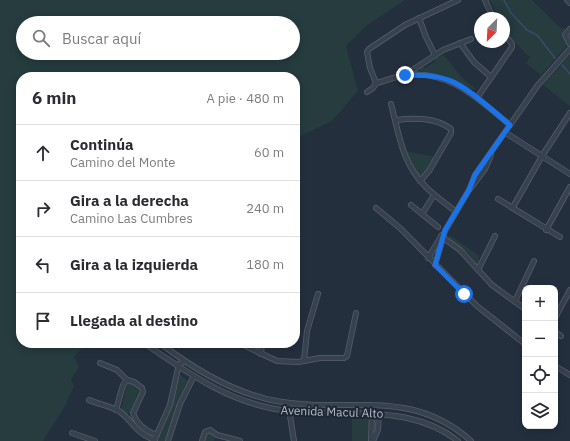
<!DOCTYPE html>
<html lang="es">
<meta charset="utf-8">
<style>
:root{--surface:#fff;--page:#f7f7f7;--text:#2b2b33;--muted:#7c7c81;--line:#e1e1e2}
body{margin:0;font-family:"IBM Plex Sans",sans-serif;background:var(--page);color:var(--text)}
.controls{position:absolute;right:12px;bottom:12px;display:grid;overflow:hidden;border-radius:8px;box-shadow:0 2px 10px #0003}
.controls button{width:36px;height:36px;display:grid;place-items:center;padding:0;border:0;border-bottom:1px solid var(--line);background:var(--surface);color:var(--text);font:20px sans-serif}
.compass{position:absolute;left:474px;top:12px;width:36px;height:36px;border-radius:50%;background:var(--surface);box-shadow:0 2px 10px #0003;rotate:204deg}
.stop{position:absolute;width:12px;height:12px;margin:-9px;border:3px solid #1a73e8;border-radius:50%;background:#fff}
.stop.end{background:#1a73e8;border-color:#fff;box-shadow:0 1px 4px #0008}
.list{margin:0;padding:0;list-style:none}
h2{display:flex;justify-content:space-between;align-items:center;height:52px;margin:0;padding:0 16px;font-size:17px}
h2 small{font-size:13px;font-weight:400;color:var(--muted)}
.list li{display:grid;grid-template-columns:26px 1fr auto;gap:12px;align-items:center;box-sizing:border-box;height:56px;padding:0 16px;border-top:1px solid var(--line)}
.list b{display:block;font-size:15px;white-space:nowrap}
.list p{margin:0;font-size:13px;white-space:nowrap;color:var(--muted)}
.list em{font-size:13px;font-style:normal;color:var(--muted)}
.icon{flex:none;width:22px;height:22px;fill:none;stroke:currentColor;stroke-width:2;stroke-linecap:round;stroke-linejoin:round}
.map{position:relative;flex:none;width:570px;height:441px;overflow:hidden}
.search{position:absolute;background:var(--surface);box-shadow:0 2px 10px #0003;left:16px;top:16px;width:284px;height:44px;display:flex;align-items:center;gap:10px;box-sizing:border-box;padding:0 14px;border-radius:22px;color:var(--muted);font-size:15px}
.panel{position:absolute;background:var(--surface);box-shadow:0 2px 10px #0003;left:16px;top:72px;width:284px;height:276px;border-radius:16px}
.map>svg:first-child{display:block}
.green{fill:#263c3f;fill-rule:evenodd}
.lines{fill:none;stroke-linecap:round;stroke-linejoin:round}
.stream{stroke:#394c67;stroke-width:1.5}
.minor-casing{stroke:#565f6c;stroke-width:6}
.minor{stroke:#38414e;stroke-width:4.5}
.route{stroke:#1a73e8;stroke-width:5}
.labels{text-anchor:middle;stroke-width:4;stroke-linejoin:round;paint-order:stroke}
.street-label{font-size:12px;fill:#b4bcc9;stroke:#1d2633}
</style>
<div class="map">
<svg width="570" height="441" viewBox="0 0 570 441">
<rect width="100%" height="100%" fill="#242f3e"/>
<g class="green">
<path d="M0,0H405L366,26L346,46L358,91L332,121L295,139V77H21V343H87L74,357L79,367L71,379L74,386L65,406L43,441H0ZM23,23H293V53H23Z"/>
<path d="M490,0H532L561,28L566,29L561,36L568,45L541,75L526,63L530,57C519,47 504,34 504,18H499Z"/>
<path d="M444,55L462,78L477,90C466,89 456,80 445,77C436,74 427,75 420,70L422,66L424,68L435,62L434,59Z"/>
<polygon points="570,55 570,106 543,85"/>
<polygon points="404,151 436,157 423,175 419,175"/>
<polygon points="450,235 479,256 478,266 471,256 449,238"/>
<path d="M180,375L189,381L182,395L166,441H157C169,419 175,398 180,375Z"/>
<polygon points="127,384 131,384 140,392 131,412 127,414 121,411"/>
<polygon points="352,419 369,419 368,441 352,441"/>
<polygon points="209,432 215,436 214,441 204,441"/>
</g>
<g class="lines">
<g class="stream">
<polyline points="504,0 511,13 527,30 537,35 555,58"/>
<polyline points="562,65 570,74"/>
</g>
<defs>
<g id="minor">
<polyline points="485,0 493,18"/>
<polyline points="567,0 570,3"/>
<polyline points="419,18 426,37 435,55"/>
<polyline points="570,29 565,35 570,44"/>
<polyline points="460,43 474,62 491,77"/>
<polyline points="405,75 443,50 471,39"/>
<polyline points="376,83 370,68 367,52 369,49 405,25 458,0"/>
<path d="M367,92L373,88L376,83C386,81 396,76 406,75C451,70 478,99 510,125"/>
<polyline points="477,98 512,47 512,44 504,33"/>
<path d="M391,104C399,134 402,163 425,186C434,196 446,203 456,212"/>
<path d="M396,120C415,118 435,117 451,129V133L429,171L420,181"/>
<polyline points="506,133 570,174"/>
<polyline points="470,189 485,169 491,155"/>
<polyline points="498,199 560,237"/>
<polyline points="411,205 438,227"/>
<polyline points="513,207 542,156 570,113"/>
<polyline points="376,208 400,228 477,306 525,344"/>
<polyline points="422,214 434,195"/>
<polyline points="546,230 570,187"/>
<polyline points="441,236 460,250 492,285 525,309"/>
<polyline points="428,258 442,235"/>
<polyline points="435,265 445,231 469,190 475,175 538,85 570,49"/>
<polyline points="478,270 495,236"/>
<polyline points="515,301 534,261"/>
<polyline points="555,318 570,290"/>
<polyline points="555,332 561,336"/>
<path d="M144,343C189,374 234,406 290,411C310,412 331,413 351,413C390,414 426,416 458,441"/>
<path d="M160,343C195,370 233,393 276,401C347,414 410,386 471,441"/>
<polyline points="239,343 277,361 298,362 320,358 344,358 347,356 356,313"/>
<polyline points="261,354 262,343"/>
<polyline points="304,361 307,331 318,294"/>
<path d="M100,363L117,370L127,380L134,382L142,388L143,392L133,413C137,425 145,431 157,435"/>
<polyline points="555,366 570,375"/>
<path d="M89,400C98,404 111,406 119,411C134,422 135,433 155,440"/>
<polyline points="288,403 294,441"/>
<polyline points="116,410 123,385 127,380"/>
<polyline points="72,433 95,441"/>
<polyline points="154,441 170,405 179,364 185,361"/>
<polyline points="168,441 180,404 194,376"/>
<polyline points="202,441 205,432 210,430 217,435 240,441"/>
<polyline points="371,441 372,413"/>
<polyline points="373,441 378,430 379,413"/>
</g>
</defs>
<use href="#minor" class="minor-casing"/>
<use href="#minor" class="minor"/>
</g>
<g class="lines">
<path class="route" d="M405,75C419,75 435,75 448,80C467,86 494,112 510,125L475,175L469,190L445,230L435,265L464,294"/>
</g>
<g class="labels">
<g class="street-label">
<text transform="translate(332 412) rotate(2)" y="4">Avenida Macul Alto</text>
</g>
</g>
</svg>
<div class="controls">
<button>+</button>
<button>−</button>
<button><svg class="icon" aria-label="locate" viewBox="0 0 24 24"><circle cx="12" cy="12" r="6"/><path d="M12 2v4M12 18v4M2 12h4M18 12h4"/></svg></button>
<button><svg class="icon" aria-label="layers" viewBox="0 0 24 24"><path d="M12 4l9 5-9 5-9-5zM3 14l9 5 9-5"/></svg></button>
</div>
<svg class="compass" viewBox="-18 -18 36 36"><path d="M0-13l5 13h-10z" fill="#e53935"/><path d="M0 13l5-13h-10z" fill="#7c7c81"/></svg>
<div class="stop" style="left:464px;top:294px"></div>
<div class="stop end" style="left:405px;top:75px"></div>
<div class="search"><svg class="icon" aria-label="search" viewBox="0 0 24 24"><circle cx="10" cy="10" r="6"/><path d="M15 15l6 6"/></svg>Buscar aquí</div>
<section class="panel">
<h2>6 min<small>A pie · 480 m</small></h2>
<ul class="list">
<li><svg class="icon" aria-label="ahead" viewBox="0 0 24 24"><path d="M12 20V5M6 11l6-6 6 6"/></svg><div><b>Continúa</b><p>Camino del Monte</p></div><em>60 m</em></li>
<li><svg class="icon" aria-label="right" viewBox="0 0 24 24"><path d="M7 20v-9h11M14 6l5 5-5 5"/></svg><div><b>Gira a la derecha</b><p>Camino Las Cumbres</p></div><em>240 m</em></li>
<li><svg class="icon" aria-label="left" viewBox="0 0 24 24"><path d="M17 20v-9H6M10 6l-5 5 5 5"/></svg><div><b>Gira a la izquierda</b></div><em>180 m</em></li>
<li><svg class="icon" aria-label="arrive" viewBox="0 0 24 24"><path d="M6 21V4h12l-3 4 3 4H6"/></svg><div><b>Llegada al destino</b></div></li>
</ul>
</section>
</div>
